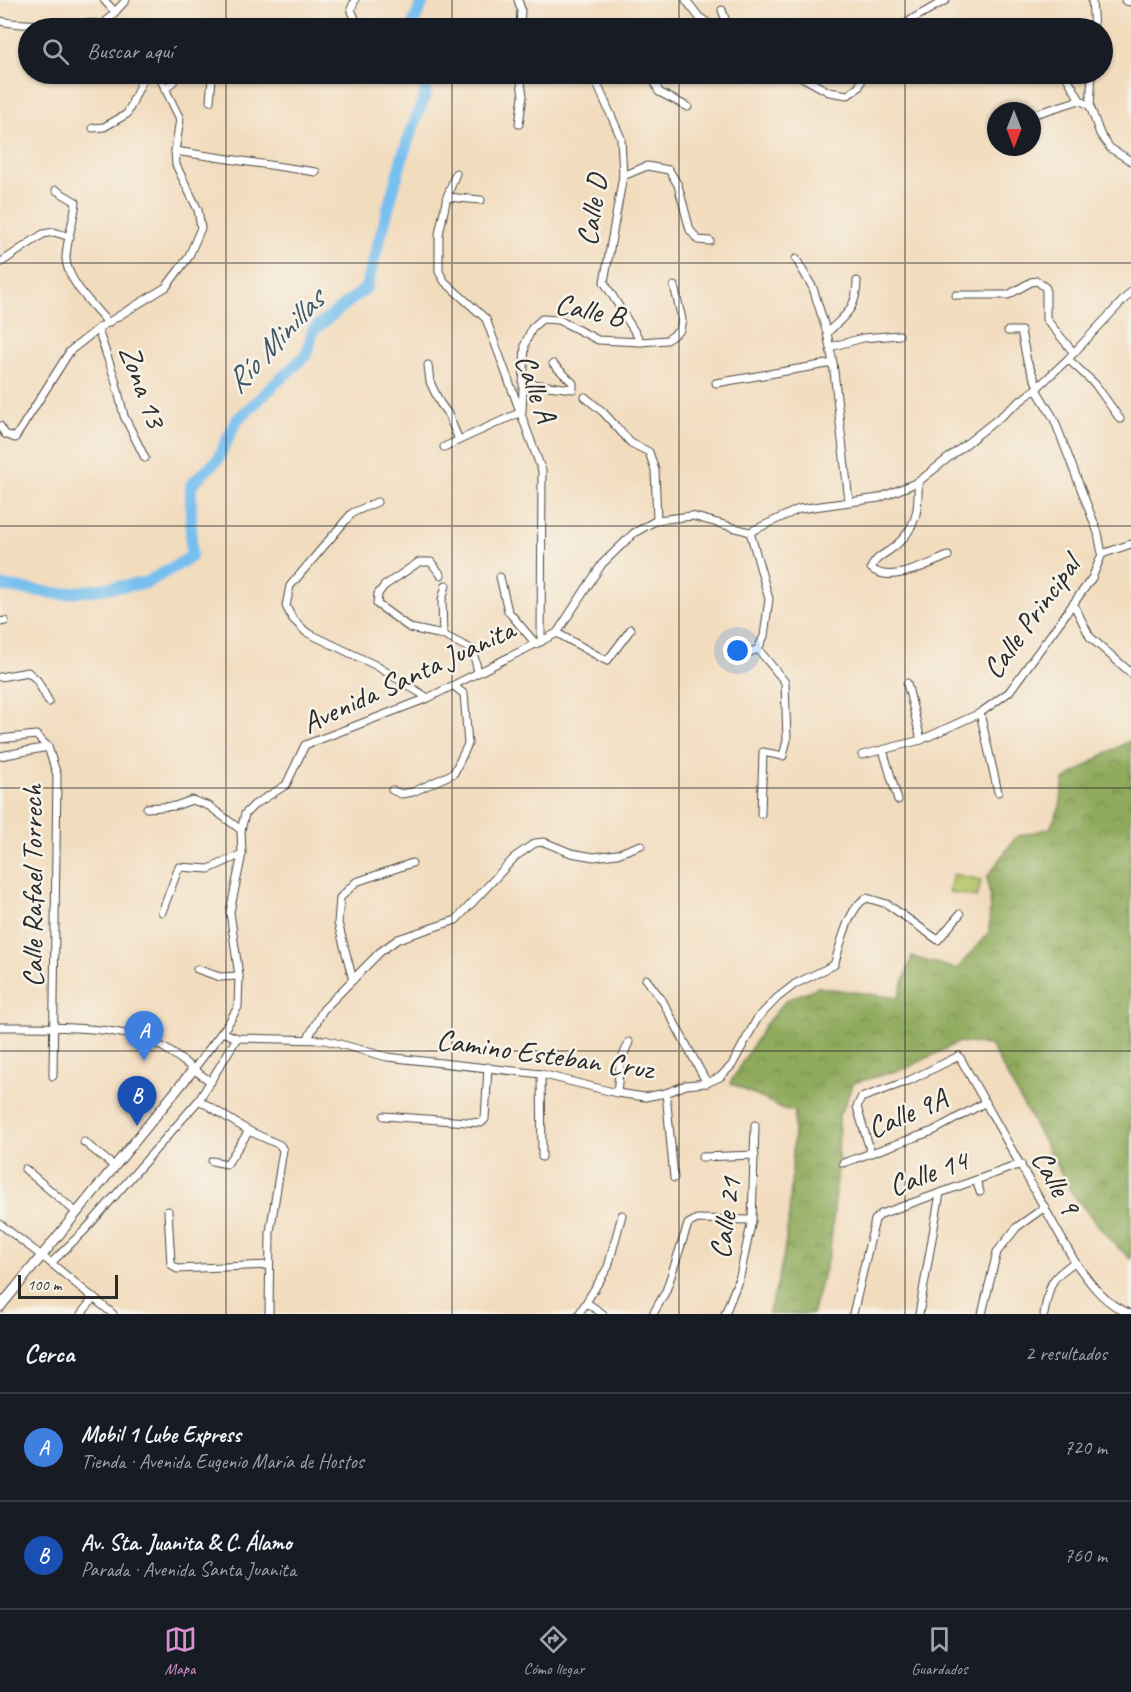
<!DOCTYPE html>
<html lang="es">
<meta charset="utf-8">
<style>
:root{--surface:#171b24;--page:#242831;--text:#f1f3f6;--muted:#9ea1a6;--line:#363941;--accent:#d690ce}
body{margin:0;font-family:Caveat,sans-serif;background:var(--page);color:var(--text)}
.compass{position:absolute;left:987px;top:102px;width:54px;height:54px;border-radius:50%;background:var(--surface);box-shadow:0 2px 4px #0004;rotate:180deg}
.scale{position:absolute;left:18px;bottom:15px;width:100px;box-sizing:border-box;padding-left:6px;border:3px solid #2b2b2b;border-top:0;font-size:16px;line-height:21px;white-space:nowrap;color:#2b2b2b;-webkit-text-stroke:4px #f7f3e8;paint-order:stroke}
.you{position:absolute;left:738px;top:651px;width:21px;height:21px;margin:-15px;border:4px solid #fff;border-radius:50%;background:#1a73e8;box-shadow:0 0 0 9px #1a73e833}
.badge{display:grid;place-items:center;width:39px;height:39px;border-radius:50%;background:var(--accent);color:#fff;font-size:20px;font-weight:700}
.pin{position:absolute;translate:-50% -50px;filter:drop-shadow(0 2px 3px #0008)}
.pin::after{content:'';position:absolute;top:32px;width:21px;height:18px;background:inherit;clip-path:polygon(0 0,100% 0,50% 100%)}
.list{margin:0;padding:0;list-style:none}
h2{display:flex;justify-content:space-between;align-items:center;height:78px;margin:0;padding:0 24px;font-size:26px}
h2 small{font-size:20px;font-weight:400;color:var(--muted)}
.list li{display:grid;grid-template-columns:39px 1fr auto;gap:18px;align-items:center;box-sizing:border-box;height:108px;padding:0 24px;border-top:2px solid var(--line)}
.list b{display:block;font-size:22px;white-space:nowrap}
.list p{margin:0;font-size:20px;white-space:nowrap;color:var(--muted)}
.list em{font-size:20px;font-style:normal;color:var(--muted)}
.icon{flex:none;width:33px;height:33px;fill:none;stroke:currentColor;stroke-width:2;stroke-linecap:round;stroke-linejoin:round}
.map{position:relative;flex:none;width:1131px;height:1314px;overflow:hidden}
.search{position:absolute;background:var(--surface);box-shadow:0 2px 4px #0004;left:18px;right:18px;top:18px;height:66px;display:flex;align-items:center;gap:15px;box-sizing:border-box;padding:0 21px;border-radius:33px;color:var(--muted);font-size:22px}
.sheet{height:294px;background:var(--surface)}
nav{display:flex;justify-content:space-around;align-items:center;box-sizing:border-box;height:84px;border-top:2px solid var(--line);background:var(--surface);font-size:16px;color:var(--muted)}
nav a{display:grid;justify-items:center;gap:3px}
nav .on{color:var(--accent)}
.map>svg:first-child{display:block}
.green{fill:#b6c669;stroke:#70784a;stroke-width:1.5}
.forest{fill:url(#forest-crowns);stroke:#5e6b44;stroke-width:1.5}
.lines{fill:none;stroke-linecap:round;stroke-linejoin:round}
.river{stroke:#76bfee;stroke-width:12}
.minor-casing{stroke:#494641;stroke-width:9}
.tertiary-casing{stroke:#494641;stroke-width:11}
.minor{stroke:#fff;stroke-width:7}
.tertiary{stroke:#fff;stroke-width:9}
.grid{fill:none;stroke:#2b2b2b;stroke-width:1.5;stroke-opacity:0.55}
.labels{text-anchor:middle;stroke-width:5;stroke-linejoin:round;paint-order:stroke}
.street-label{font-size:30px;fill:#2b2b2b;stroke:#f7f3e8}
.water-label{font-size:32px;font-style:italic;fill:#425766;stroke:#f7f3e8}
</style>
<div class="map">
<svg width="1131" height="1314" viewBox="0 0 1131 1314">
<defs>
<pattern id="forest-crowns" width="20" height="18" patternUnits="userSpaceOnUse" patternTransform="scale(1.5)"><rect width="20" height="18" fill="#90ab5d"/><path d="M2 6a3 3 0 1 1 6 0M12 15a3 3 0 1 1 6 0" fill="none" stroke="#768b4d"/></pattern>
</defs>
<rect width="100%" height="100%" fill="#f7f3e8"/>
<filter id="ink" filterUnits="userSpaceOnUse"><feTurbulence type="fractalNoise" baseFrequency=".0167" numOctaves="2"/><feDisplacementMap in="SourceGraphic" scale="12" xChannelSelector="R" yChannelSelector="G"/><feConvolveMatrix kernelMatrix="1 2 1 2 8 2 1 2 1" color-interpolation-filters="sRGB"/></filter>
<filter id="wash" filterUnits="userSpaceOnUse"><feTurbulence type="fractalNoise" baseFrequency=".008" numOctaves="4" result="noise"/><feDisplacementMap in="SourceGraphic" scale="24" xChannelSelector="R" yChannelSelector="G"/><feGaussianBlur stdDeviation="1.35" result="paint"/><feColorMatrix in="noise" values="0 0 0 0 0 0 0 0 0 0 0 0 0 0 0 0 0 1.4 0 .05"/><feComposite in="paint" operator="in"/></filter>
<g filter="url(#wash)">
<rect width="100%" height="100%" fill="#f2dcbe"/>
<polygon class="green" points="953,874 981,880 977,897 949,892"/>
<path class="forest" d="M1131,740V1259L1110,1240L1072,1193L990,1045L959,1042L907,1068L853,1083L845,1104L839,1114L838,1169L830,1251L812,1314H768C792,1249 791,1179 795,1111L784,1109L730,1083L765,1025L786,1000L818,987L898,998L912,957L957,969L989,932L990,897L987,877L1016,837L1050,828L1060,807L1064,780L1100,757Z"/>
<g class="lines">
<g class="river">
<polyline points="411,28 424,0"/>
<polyline points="0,586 62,594 146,583 191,557 191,485 218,459 237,420 307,354 313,330 366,288 404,151 426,92 418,74"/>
</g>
</g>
</g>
<g filter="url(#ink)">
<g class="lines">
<defs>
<g id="minor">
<polyline points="104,0 115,12"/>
<polyline points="355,0 351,9 359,28"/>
<polyline points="518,0 521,9 520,28"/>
<polyline points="686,0 699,17 715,28"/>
<polyline points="1092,0 1094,28"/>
<polyline points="722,10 728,28"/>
<path d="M0,21C41,30 84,17 126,28"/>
<polyline points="105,23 126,0"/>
<polyline points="900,28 914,18 946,0"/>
<polyline points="206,74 212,78 210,101"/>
<polyline points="651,74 659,92 688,107"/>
<polyline points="796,74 829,92 848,95 859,87 864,74"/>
<polyline points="1065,74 1080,100"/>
<polyline points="1092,74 1090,106 1100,134 1110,148 1131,161"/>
<polyline points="595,79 621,138 623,176 604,282 641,342"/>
<polyline points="165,90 180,74"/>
<polyline points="1032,115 1080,100 1090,106"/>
<polyline points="519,124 523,96 520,74"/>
<polyline points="93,128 104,127 127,114 145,74"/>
<polyline points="175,151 316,172"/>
<polyline points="456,173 447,197 439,234 439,272 445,282 486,319 542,471 541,642"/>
<polyline points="623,176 647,166 669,170 678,185 690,230 698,240 710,241"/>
<path d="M56,190L76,202C74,220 67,238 66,257C65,279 95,307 108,323"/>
<polyline points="447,197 481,200"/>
<polyline points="796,259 813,288 827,333"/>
<polyline points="0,263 43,234 54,232 70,237"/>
<polyline points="956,295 1008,295 1031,282 1037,281 1046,288 1046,319 1074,353"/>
<polyline points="98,330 115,379 124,416 145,458"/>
<polyline points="1008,331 1021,331 1027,361 1038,387"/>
<polyline points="830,347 863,338 899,335"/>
<polyline points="1068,359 1095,384 1120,419"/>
<polyline points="428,365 430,382 440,403 448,414 459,440"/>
<polyline points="523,383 573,389 573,383 553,364"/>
<polyline points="716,383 833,363"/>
<polyline points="585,397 603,412 631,443 649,452 655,470 657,520"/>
<polyline points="522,411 525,344 532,328 542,319 559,320 598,340 641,342 667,340 680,330 682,319 674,286"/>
<polyline points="0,426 5,434 15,438 70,351 99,328 166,287 188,258 201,228 198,210 176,165 175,151 180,119 158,74"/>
<polyline points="444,447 521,412"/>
<path d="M918,482C919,509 917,528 895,546C885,555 877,555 871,568C889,585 928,564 948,556"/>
<path d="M849,501L833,363L827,333C845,315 857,309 857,281"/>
<polyline points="377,502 352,513 290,586 286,606 292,618 306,632 375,665 428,698"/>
<polyline points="1102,554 1131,544"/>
<polyline points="441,575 431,562 419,562 384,586 378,594 377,604 410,628 443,635 469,648 474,656 478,672"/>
<polyline points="500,577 508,611 536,644"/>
<polyline points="1074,605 1090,637 1131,673"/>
<polyline points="0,622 5,621"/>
<polyline points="557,633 607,661 631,629"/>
<polyline points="443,635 442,600 446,585"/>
<polyline points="758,649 785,682 787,740 783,756 763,752 761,814"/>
<polyline points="745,654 758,649 764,636 769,599 750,532"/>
<polyline points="0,677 28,672 37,680 49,702"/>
<polyline points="907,683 921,740"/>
<polyline points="980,713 998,792"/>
<polyline points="0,739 36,735 48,747"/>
<polyline points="883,750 898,800"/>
<polyline points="862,755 921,740 980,713 1009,692 1092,578 1102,554 1098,533 1054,419 1036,389"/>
<polyline points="0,756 48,747 57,775 53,1076"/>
<polyline points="392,790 401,794 413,792 454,773 468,744 464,694 454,686"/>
<polyline points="147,808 175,806 192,800 209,806 241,830"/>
<polyline points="162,912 179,867 209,869 242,854"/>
<polyline points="197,969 220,977 239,976"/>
<polyline points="646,979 662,1000 707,1083"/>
<polyline points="353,980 338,923 340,898 356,882 412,863"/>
<path d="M0,1027C47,1027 127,1024 166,1049C182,1059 196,1072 211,1082"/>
<path d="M222,1032L237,1038L325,1040L387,1057L541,1074L617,1093L645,1097L666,1093L686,1085L707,1083L720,1077L732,1065L757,1019L777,998L795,984L834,965C840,947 849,905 867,898L887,904L938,940L960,914"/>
<polyline points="308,1038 323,1010 380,952 398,939 456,920 516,856 535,843 544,842 571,853 594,857 617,854 641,845"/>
<polyline points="193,1070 228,1024 238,1007 239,976 230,912 242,854 241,830 245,814 254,805 286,785 305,745 428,698 557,633 602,564 634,533 657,520 692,516 750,532 799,509 879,498 918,482 1038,387 1068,359 1131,292"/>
<polyline points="541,1074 542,1157"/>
<polyline points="617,1093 620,1063 629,1042"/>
<polyline points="666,1093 674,1178"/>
<polyline points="199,1100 249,1131 280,1145 283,1150 270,1232 269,1314"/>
<polyline points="384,1116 481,1123 485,1119 488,1067"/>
<polyline points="84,1142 114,1166"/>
<path d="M871,1153L857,1107L861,1098L908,1081L959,1056L1075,1262C1090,1283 1105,1305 1131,1314"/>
<polyline points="702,1157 755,1155"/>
<polyline points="212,1161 227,1164 249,1131"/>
<polyline points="843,1163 933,1131 986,1102"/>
<polyline points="25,1169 76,1212"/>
<polyline points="976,1180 980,1192"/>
<polyline points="168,1211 171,1264 177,1269 269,1265"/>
<polyline points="0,1224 51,1263 113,1314"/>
<polyline points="51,1263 85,1230 199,1100 237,1038"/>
<polyline points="587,1303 603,1314"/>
<polyline points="81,1314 93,1299"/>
<polyline points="579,1314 608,1267 622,1215"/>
<polyline points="653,1314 666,1291 688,1224 697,1219 752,1220"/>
<polyline points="725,1314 740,1276 752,1220 755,1125"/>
<polyline points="853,1314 875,1220 881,1214 1021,1164"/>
<polyline points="919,1314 940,1193"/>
<polyline points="982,1314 997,1252 1017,1227 1045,1207"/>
<path d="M1044,1314C1050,1284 1049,1279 1075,1262"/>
</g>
<g id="tertiary">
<polyline points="1126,0 1131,1"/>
<polyline points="0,1307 193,1070"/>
</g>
</defs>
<use href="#minor" class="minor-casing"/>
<use href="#tertiary" class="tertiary-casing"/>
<use href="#minor" class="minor"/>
<use href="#tertiary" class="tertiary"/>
</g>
</g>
<path class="grid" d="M226,0V28M452,0V28M679,0V28M905,0V28M226,74V1314M452,74V1314M679,74V1314M905,74V1314M0,263H1131M0,526H1131M0,788H1131M0,1051H1131"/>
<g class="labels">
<g class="street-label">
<text transform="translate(592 210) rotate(-81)" y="10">Calle D</text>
<text transform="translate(590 310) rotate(12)" y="10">Calle B</text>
<text transform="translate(143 386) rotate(70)" y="10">Zona 13</text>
<text transform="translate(536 388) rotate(70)" y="10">Calle A</text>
<text transform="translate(1031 617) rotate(-54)" y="10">Calle Principal</text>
<text transform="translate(408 676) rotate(-25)" y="10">Avenida Santa Juanita</text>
<text transform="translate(32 886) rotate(-90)" y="10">Calle Rafael Torrech</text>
<text transform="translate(545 1054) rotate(8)" y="10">Camino Esteban Cruz</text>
<text transform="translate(907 1113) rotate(-23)" y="10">Calle 9A</text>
<text transform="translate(928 1173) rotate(-20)" y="10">Calle 14</text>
<text transform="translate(1056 1182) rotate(61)" y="10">Calle 9</text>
<text transform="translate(725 1218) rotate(-82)" y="10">Calle 21</text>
</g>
<g class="water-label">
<text transform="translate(274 341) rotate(-47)" y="11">Río Minillas</text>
</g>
</g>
</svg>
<svg class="compass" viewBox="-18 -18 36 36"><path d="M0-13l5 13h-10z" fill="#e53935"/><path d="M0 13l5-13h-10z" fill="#9ea1a6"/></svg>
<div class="scale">100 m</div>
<div class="you"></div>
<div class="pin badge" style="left:144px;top:1061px;background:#3f7fe0">A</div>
<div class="pin badge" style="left:137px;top:1126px;background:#1a4fb4">B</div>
<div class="search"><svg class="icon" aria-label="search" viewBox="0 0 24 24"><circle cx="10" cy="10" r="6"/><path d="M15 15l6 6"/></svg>Buscar aquí</div>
</div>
<section class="sheet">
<h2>Cerca<small>2 resultados</small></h2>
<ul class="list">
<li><span class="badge" style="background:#3f7fe0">A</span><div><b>Mobil 1 Lube Express</b><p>Tienda · Avenida Eugenio María de Hostos</p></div><em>720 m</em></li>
<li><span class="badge" style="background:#1a4fb4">B</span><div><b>Av. Sta. Juanita &amp; C. Álamo</b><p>Parada · Avenida Santa Juanita</p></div><em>760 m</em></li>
</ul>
</section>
<nav>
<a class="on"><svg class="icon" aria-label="map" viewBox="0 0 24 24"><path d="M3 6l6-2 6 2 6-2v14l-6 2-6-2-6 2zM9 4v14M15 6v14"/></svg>Mapa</a>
<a><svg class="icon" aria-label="directions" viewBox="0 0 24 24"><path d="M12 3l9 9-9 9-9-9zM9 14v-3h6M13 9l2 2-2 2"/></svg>Cómo llegar</a>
<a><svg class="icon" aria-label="saved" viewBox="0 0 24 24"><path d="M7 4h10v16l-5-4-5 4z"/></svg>Guardados</a>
</nav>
